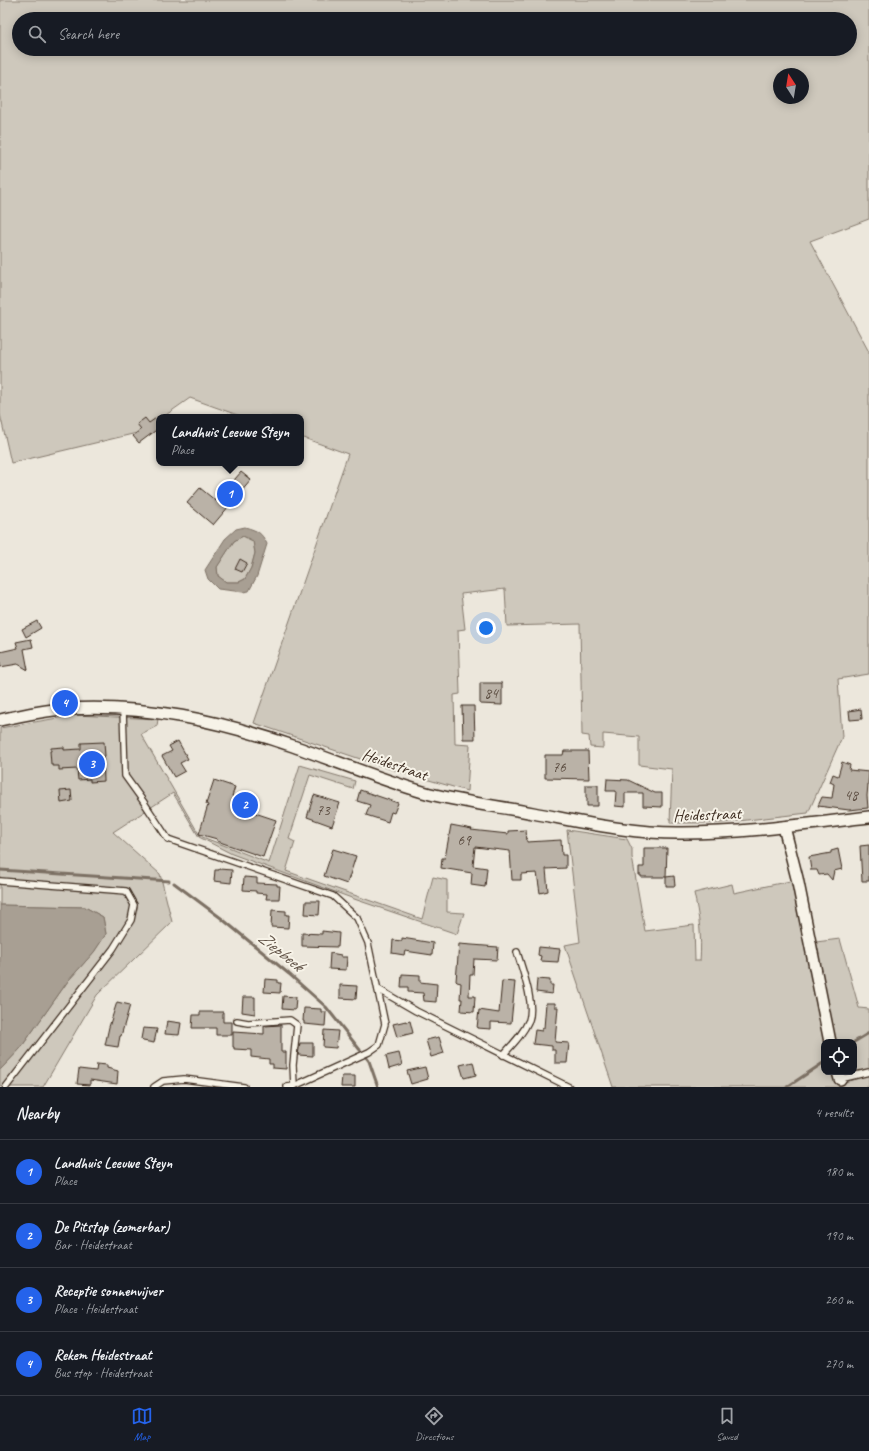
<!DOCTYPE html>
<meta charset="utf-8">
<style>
:root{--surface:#171b24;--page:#242831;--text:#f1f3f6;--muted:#9ea1a6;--line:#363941;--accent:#2563eb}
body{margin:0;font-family:Caveat,sans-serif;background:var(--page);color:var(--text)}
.controls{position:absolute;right:12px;bottom:12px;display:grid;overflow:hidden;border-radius:8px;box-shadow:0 2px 10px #0003}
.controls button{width:36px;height:36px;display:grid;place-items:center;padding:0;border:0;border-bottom:1px solid var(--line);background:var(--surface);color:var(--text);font:20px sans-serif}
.compass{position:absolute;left:773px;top:68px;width:36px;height:36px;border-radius:50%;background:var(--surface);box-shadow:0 2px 10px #0003;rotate:348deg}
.you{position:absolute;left:486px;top:628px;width:14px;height:14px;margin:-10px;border:3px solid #fff;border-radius:50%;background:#1a73e8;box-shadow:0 0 0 6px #1a73e833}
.badge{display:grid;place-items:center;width:26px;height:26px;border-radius:50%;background:var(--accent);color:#fff;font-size:13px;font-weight:700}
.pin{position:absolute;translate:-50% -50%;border:2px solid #fff;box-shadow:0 1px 4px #0006}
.popup{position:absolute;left:156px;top:414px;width:148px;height:52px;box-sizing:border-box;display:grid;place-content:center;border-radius:8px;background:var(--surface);filter:drop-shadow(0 1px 3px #0005);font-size:13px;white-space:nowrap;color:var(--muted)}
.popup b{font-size:15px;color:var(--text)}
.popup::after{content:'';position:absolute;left:50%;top:100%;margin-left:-8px;border:8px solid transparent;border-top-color:var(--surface)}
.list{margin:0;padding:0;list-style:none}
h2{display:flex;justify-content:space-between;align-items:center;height:52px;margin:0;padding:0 16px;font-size:17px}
h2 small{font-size:13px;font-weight:400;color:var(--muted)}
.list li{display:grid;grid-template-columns:26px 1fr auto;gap:12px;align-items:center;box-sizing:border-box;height:64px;padding:0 16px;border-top:1px solid var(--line)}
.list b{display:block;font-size:15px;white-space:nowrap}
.list p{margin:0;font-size:13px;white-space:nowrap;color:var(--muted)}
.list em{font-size:13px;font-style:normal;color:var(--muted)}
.icon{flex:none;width:22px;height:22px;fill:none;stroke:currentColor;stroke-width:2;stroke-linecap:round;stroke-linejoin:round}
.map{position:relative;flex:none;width:869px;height:1087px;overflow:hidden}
.search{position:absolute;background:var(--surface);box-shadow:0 2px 10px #0003;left:12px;right:12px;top:12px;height:44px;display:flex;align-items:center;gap:10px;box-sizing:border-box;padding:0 14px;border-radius:22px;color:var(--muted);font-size:15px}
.sheet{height:308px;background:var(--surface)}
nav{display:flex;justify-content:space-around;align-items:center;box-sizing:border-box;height:56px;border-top:1px solid var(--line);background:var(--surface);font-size:11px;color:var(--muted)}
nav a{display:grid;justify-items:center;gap:2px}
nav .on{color:var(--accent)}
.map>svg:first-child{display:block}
.green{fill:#cec8bc;stroke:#84796d;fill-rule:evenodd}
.water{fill:#a89f93;stroke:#7c7064;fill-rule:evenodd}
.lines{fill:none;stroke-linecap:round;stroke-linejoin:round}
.stream{stroke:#7c7064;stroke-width:3}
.building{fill:#bab2a7;stroke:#3b2a1e}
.service-casing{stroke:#3b2a1e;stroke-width:8}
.minor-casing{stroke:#3b2a1e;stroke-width:14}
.service{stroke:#f7f3e8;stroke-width:5.5}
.minor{stroke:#f7f3e8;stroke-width:11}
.labels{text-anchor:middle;stroke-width:4;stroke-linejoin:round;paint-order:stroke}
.number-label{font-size:15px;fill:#5b4c40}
.street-label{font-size:17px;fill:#3b2a1e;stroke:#f7f3e8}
.water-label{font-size:18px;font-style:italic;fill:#615347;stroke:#f7f3e8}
</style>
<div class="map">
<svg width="869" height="1087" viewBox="0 0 869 1087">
<rect width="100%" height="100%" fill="#ece7dc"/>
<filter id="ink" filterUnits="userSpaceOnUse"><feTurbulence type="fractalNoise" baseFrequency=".025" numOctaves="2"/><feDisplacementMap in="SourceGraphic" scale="8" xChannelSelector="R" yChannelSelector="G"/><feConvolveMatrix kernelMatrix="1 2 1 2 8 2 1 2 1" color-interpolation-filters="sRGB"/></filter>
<g filter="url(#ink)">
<g class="green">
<path d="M0,0H869V219L810,241L869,352V674L838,679L842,737L808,813L721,823H670L672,769L639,765V737L603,734V748L590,747L589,736L582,735L580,624L507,626L505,589L461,594L465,629L458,630L460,694L454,695L455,744L470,745L467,791L384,767L254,723L348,454L301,437V417H243L190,398L163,417H159L141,432L11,463L0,414ZM19,19H850V49H19ZM779,74H803V98H779Z"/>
<polygon points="243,536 253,541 255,553 251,568 245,579 239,582 226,582 218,576 217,567 234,541"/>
<polygon points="75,715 158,719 157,726 141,734 200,836 269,863 300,765 355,781 353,789 310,775 289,839 295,842 286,871 422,919 433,877 447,880 447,912 464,913 457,934 357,900 232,854 199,837 173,793 113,832 160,874 172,922 97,995 43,1087 0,1087 0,1070 20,1049 68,981 94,952 106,934 103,917 85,907 0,905 0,728"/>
<path d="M567,830L627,839L632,849V857L645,931L694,925L695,961H700C702,937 699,916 694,893L732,884L734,893L795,880L832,1037L816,942L840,939L859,1008L869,1009V1087H613L565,945L580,942ZM824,1042H854V1072H824Z"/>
</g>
<g class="water">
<path d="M245,527C258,531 261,532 267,544L257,576L249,591L243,592L218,589L208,579L205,570L225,539L236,529ZM243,536L253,541L255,553L251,568L245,579L239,582H226L218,576L217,567L234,541Z"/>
<polygon points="0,905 85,907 103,917 106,934 94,952 68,981 20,1049 0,1070"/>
</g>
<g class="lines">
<g class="stream">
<polyline points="0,870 169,881"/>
<polyline points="174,883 221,918 289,974 326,1007 360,1050"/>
<polyline points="854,1042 869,1033"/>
<polyline points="366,1057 369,1061 378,1087"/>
<polyline points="787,1087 823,1063"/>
</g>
</g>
<g class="building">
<polygon points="159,416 159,428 139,443 133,436 141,429 137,424 145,418 149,423"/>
<polygon points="241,472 251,480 213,525 187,503 200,488 216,501"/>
<polygon points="240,559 247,563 242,572 235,569"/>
<polygon points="37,621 41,628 26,637 22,629"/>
<polygon points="31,639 33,647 24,649 28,670 18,664 0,667 0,652 18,648 16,642"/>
<polygon points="480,683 502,683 502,705 480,704"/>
<polygon points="462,706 474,706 475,739 463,739"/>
<polygon points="861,709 862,719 850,720 849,711"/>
<polygon points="178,741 188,759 180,763 185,771 174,777 162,756 172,751 169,746"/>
<polygon points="104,742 105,756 103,756 104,781 90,782 90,779 78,780 77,769 59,770 59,766 52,766 52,764 51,764 50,751 51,751 51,748 64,747 64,750 81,749 81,743"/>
<polygon points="564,751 588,751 589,779 545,778 545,755 563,755"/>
<polygon points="842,762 850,765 849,770 869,772 867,796 868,808 849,810 818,806 822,797 832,798 834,784 830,782 833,774 838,776"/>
<polygon points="607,779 628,780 655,793 662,793 662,807 643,806 643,793 625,793 625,807 615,806 616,791 606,791"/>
<polygon points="214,780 235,787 232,796 257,805 255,813 276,820 263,857 217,841 217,839 199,834 208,805 206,804"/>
<polygon points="586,785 598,785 598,806 587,806 587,798 586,798"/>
<polygon points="71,790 72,801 61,803 60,791"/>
<polygon points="360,790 398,803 394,813 391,812 388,822 366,815 370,805 357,801"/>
<polygon points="314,795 340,803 332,826 307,817"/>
<polygon points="451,825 472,829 471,830 508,834 508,831 526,830 527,842 561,840 562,855 566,855 566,868 546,869 548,891 540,893 537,873 521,874 521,880 512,880 510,851 475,847 473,866 487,868 485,887 471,885 472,873 441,868 442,858 445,858"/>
<polygon points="869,845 869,881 862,881 860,846"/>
<polygon points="644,848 667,848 666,877 641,877 641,875 639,875 639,867 644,867"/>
<polygon points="333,849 356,856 347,884 324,876"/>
<polygon points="838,849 842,869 834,871 832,880 827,874 819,875 817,870 811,870 809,857 831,853 831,851"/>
<polygon points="219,869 232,870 231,883 214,881 215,870 219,870"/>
<polygon points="674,876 675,886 666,886 666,877"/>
<polygon points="244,877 257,878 257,883 277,884 277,886 280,886 279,899 266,899 267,894 256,893 256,891 243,890"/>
<polygon points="306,901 320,901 319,915 305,914"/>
<polygon points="272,910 286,911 286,915 289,915 288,928 271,927"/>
<polygon points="322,931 339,933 338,947 302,946 302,933 322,934"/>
<polygon points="402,938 433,943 432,955 405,951 404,955 392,953 393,940 402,941"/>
<polygon points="459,944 498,947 497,960 474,959 473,975 470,975 469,996 475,996 474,1012 461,1011 462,999 460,999 461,983 457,982 456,981"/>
<polygon points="539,947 560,949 558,962 540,961 541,956 538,955"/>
<polygon points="330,953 341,955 341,957 347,957 346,970 329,969"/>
<polygon points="402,974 420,975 420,982 437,984 436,1002 424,1001 423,993 408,992 408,987 401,987"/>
<polygon points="265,979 278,980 278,983 281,983 280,993 264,992"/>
<polygon points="537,979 550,980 550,985 553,985 552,994 536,992"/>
<polygon points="502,981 515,982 511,1023 491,1022 491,1029 477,1028 479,1010 499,1013"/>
<polygon points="340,985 357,986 356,999 340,998"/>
<polygon points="283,996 296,997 295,1010 282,1009"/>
<polygon points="243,997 255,997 255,1014 242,1012"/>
<polygon points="117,1002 130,1005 121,1036 120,1036 118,1047 105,1045 109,1027"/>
<polygon points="546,1003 555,1003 555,1007 558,1007 555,1042 569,1043 567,1063 555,1063 555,1050 552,1050 552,1046 533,1044 535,1030 542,1031 542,1028 544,1028"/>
<polygon points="304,1008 321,1009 321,1012 326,1012 325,1026 304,1024 304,1021 303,1021"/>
<polygon points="200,1012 223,1012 223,1022 232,1022 232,1035 216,1035 216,1028 192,1028 193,1015 200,1015"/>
<polygon points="167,1021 181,1023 179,1035 165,1034"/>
<polygon points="406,1021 406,1022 410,1021 413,1033 397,1037 393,1024"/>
<polygon points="281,1025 281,1052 286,1052 286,1069 273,1068 273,1064 269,1064 269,1059 251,1057 251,1050 234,1049 234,1047 233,1047 233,1032 264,1034 264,1026"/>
<polygon points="143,1028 157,1029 154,1043 143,1041 141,1039"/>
<polygon points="324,1030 338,1031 336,1048 323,1047"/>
<polygon points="439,1037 444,1053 431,1057 426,1040"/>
<polygon points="300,1043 313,1043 313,1056 298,1055"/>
<polygon points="399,1053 402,1065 389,1069 386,1056"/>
<polygon points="473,1062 476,1075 464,1078 460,1065"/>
<polygon points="97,1064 107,1065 107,1068 118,1071 117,1084 90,1080 90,1085 77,1084 79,1069 96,1071"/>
<polygon points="425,1067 428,1079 411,1084 407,1071"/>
<polygon points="342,1076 355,1076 355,1087 341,1087"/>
</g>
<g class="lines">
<defs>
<g id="service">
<polyline points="123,709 125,776 143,801 168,839 333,896 357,918 368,943 385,1024 379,1045 369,1052 294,1086 287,1087"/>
<polyline points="0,881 126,891 134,905 131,920 113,949 6,1087"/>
<polyline points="378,989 416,1011 569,1087"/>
<polyline points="237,1021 248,1023 290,1020 297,1025 293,1065 294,1086"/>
<path d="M503,1055C513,1044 523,1034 529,1020C535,1003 522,969 517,952"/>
<polyline points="840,1079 869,1072"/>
<polyline points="154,1087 163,1081 184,1079 244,1087"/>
</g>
<g id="minor">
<path d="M0,720C22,715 44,710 66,709C144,704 220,721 293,746C336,761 379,779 423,792C459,802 497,806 533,813C582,822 632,834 683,833C745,833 807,824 869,817"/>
<polyline points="784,827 797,878 830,1042"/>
<polyline points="838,1072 840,1079"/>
</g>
</defs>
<use href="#service" class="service-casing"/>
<use href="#minor" class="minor-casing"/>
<use href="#service" class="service"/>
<use href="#minor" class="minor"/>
</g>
</g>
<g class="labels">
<g class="number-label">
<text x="491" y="698">84</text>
<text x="559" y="772">76</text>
<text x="851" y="800">48</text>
<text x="323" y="815">73</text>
<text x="464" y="845">69</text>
</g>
<g class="street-label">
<text transform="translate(395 764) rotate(19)" y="6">Heidestraat</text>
<text transform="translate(707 814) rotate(-2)" y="6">Heidestraat</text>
</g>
<g class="water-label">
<text transform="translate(281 951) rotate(39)" y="6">Ziepbeek</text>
</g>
</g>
</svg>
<div class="controls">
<button><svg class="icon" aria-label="locate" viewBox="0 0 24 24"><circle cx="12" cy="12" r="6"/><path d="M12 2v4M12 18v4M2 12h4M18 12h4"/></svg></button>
</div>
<svg class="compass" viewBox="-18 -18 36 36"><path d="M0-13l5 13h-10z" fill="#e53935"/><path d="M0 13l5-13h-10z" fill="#9ea1a6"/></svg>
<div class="you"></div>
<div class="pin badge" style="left:230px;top:494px">1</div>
<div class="popup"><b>Landhuis Leeuwe Steyn</b>Place</div>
<div class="pin badge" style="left:245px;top:805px">2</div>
<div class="pin badge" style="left:92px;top:764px">3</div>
<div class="pin badge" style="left:65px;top:703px">4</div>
<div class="search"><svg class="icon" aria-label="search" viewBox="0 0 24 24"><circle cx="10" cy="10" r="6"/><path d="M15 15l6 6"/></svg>Search here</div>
</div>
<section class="sheet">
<h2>Nearby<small>4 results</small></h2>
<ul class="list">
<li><span class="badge">1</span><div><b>Landhuis Leeuwe Steyn</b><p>Place</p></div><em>180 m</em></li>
<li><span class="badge">2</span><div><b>De Pitstop (zomerbar)</b><p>Bar · Heidestraat</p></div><em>190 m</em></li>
<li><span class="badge">3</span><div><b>Receptie sonnenvijver</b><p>Place · Heidestraat</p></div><em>260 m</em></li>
<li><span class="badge">4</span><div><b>Rekem Heidestraat</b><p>Bus stop · Heidestraat</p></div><em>270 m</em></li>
</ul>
</section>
<nav>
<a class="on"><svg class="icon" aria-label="map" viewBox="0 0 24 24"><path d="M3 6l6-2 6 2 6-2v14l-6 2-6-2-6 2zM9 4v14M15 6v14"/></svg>Map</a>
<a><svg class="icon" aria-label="directions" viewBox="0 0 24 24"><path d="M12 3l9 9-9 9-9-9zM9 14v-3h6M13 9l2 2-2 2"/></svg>Directions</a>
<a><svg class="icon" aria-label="saved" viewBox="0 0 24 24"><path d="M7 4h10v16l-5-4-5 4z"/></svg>Saved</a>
</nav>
